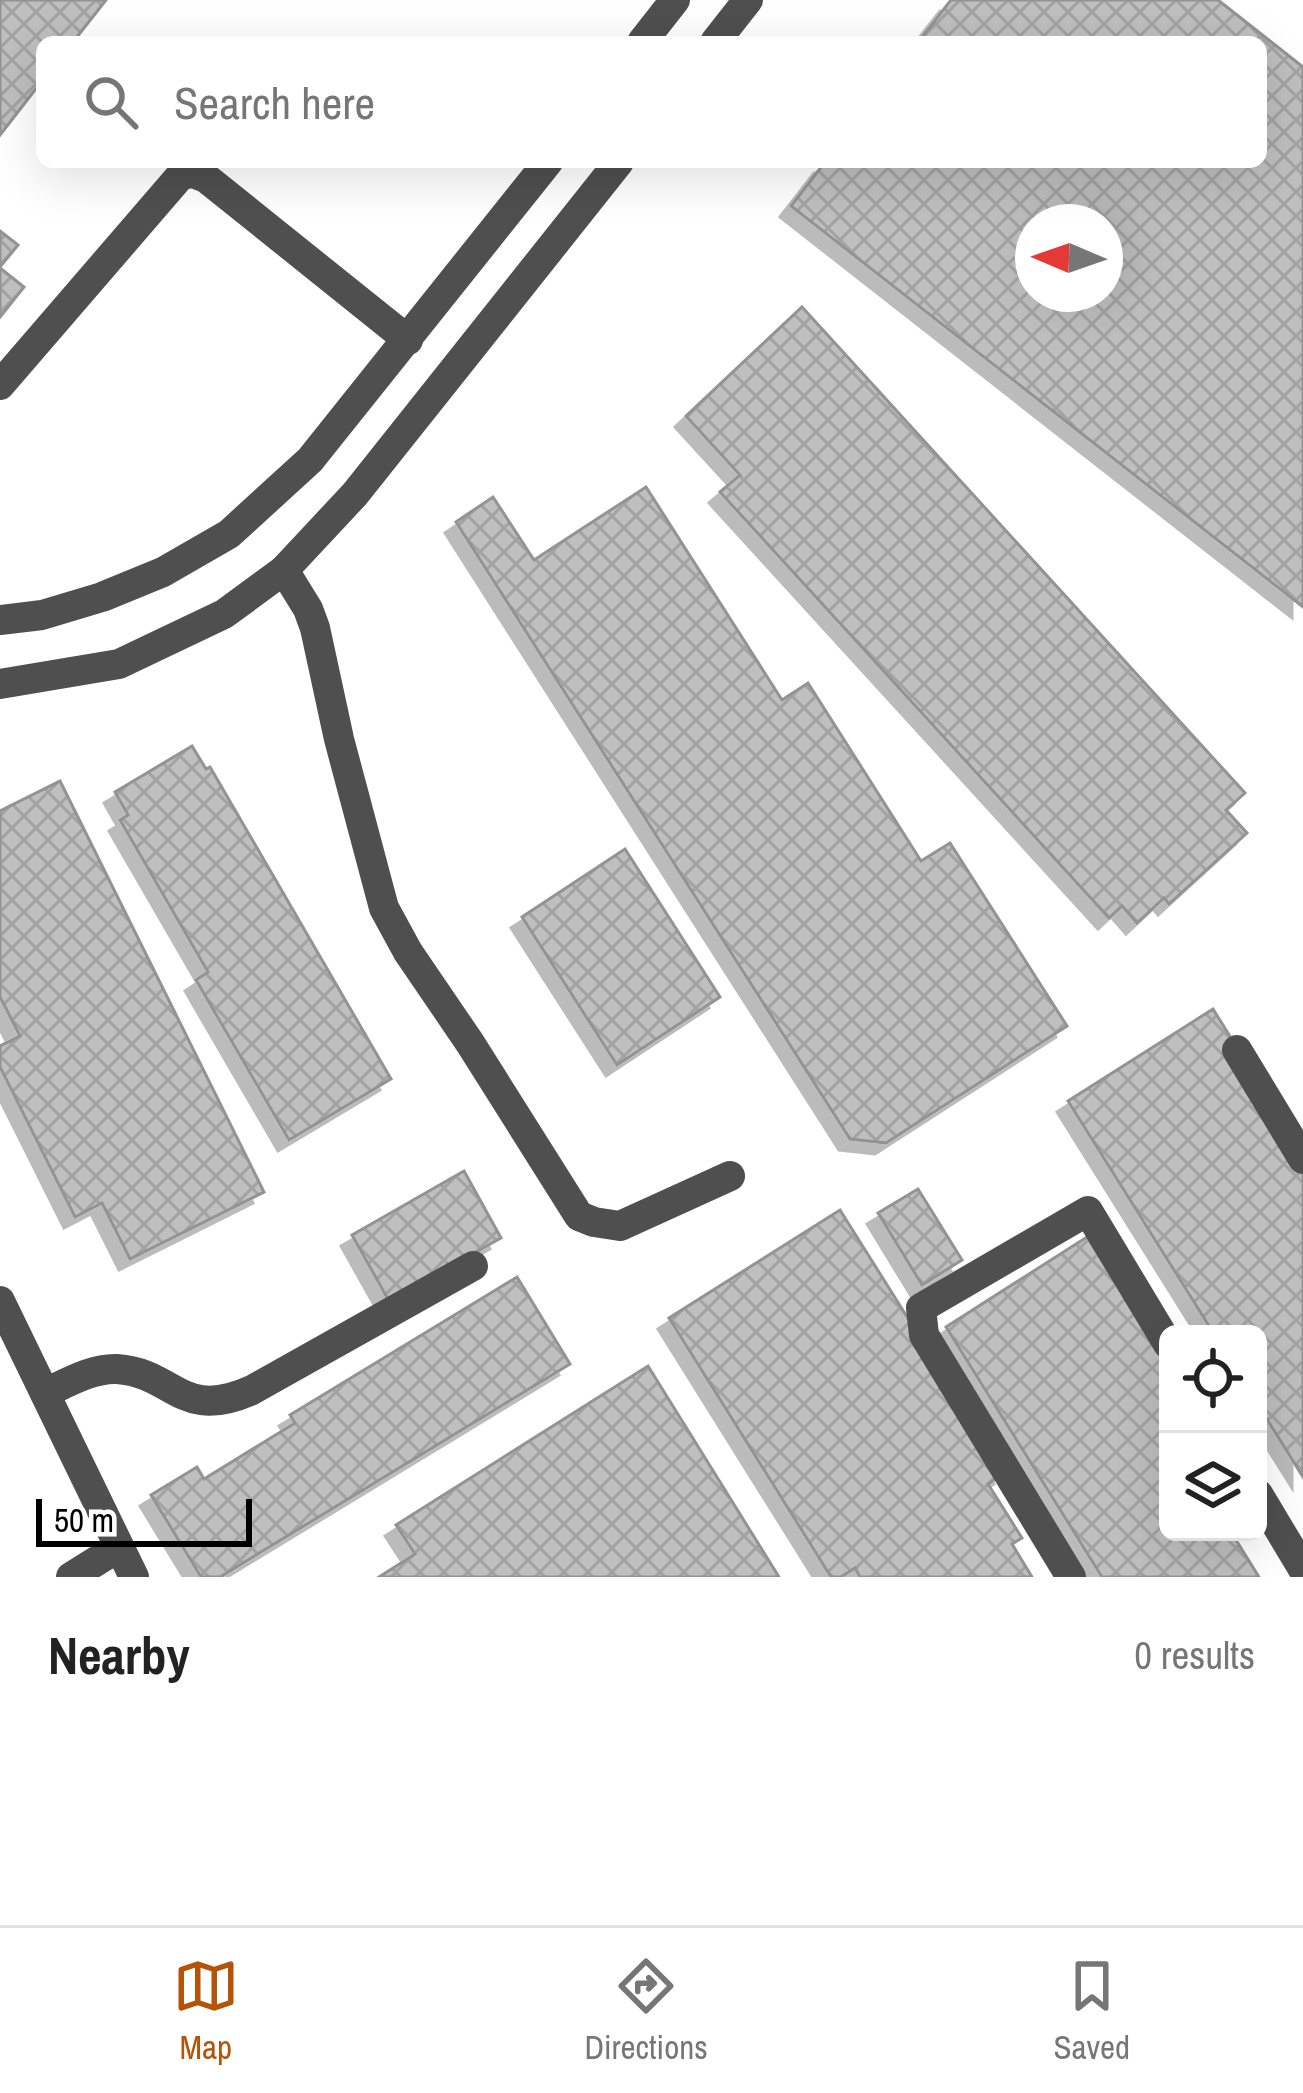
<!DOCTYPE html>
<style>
:root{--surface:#fff;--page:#f2f2f2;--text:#222;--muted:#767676;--line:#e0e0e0;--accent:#b45309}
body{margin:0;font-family:"Archivo Narrow",sans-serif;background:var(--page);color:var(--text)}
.controls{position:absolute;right:36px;bottom:36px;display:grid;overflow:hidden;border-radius:18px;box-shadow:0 12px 48px #0002}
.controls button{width:108px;height:108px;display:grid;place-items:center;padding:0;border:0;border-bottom:3px solid var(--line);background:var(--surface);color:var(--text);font:60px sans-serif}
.compass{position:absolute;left:1015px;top:204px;width:108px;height:108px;border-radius:50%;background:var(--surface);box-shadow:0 12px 48px #0002;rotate:272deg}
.scale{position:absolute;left:36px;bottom:30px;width:216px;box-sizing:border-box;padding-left:12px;border:6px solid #000;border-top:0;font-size:33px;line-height:42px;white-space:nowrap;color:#000;-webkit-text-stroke:9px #fff;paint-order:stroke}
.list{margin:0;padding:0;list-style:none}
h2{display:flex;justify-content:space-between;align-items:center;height:156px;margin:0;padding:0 48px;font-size:51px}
h2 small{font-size:39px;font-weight:400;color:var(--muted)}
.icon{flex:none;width:66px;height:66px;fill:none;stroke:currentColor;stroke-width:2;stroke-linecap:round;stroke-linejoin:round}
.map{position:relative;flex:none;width:1303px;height:1577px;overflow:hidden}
.search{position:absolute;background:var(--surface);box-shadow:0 12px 48px #0002;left:36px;right:36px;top:36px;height:132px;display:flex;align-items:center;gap:30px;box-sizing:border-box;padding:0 42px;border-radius:18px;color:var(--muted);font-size:45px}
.sheet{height:348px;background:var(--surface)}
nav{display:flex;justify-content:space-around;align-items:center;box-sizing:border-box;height:168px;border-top:3px solid var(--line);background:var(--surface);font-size:33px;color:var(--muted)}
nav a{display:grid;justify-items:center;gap:6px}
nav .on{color:var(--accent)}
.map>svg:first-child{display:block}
.building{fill:url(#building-cross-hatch);stroke:#939393;stroke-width:3;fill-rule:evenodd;filter:url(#shadow)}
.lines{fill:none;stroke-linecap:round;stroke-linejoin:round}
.minor{stroke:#4f4f4f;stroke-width:30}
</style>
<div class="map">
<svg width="1303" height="1577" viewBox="0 0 1303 1577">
<defs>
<pattern id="building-cross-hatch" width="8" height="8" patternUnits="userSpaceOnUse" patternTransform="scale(3)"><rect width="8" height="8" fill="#bfbfbf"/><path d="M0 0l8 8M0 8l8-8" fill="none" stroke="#a2a2a2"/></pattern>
<filter id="shadow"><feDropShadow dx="-11" dy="11" stdDeviation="0" flood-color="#0004"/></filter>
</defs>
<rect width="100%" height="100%" fill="#fff"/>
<g class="building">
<polygon points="0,0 106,0 73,42 42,42 42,81 0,135"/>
<path d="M951,0H1218L1303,67V607L791,206L825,162H1261V42H918ZM1033,222H1105V294H1033Z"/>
<polygon points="0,231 18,245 0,267"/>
<polygon points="0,268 24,287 0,317"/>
<polygon points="802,307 1245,793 1226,810 1247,833 1169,904 1164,898 1137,923 1122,906 1109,918 720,492 740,475 686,416"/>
<polygon points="646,487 782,700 808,683 921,861 950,843 1067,1026 886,1143 850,1139 456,522 493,497 534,560"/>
<polygon points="192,746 206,769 210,767 391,1079 289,1140 196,980 208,972 120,820 128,815 115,792"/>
<polygon points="60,781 264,1192 130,1259 102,1203 75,1217 0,1067 0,1046 20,1036 0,997 0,811"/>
<polygon points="625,849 720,997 617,1065 522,917"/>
<polygon points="1213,1009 1303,1154 1303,1477 1258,1405 1258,1334 1214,1334 1068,1101"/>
<polygon points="464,1171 501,1238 389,1301 352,1235"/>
<polygon points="918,1189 962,1260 922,1285 878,1213"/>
<polygon points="840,1210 1005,1473 988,1484 1022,1538 1012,1544 1032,1577 860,1577 855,1568 841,1577 831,1577 669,1318"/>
<polygon points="1087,1237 1168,1366 1168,1532 1231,1532 1259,1577 1102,1577 946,1327"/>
<polygon points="517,1277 570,1364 220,1577 201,1577 151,1495 197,1467 204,1479 295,1423 290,1415"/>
<polygon points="648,1366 779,1577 379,1577 415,1554 396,1525"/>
</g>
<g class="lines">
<g class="minor">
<polyline points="642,42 675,0"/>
<polyline points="715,42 748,0"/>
<polyline points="0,385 181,175 193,173 206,178 408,340"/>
<polyline points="284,570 308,609 315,628 339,739 384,908 408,952 470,1043 579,1216 594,1222 620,1226 730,1176"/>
<polyline points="0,620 42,615 102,597 163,572 229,534 310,460 548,162"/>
<polyline points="0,684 119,664 224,614 284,570 355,494 619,162"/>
<polyline points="1237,1050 1303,1159"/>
<polyline points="0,1301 134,1577"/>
<path d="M45,1393C67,1383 92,1368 117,1369C175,1373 181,1422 252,1390L473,1266"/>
<polyline points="1258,1494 1303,1569"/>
<polyline points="71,1577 119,1547"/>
<polyline points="1071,1577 924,1335 921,1308 1088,1211 1168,1344"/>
</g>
</g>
</svg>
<div class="controls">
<button><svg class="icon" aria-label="locate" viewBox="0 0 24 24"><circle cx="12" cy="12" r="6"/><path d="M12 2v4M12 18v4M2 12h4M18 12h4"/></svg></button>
<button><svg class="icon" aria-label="layers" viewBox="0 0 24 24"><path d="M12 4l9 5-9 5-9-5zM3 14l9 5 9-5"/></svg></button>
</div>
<svg class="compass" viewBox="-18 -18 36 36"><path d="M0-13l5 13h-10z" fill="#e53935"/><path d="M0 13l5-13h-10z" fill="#767676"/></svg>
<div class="scale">50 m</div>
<div class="search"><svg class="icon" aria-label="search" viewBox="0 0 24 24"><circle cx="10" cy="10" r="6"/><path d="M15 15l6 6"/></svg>Search here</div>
</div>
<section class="sheet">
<h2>Nearby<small>0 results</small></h2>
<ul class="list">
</ul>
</section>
<nav>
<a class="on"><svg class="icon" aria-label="map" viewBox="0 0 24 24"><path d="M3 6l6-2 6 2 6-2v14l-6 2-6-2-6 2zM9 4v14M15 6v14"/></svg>Map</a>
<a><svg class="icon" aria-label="directions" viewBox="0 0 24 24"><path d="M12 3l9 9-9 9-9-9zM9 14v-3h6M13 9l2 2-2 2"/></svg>Directions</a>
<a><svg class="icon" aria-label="saved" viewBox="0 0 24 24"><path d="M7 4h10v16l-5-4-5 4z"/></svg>Saved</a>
</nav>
